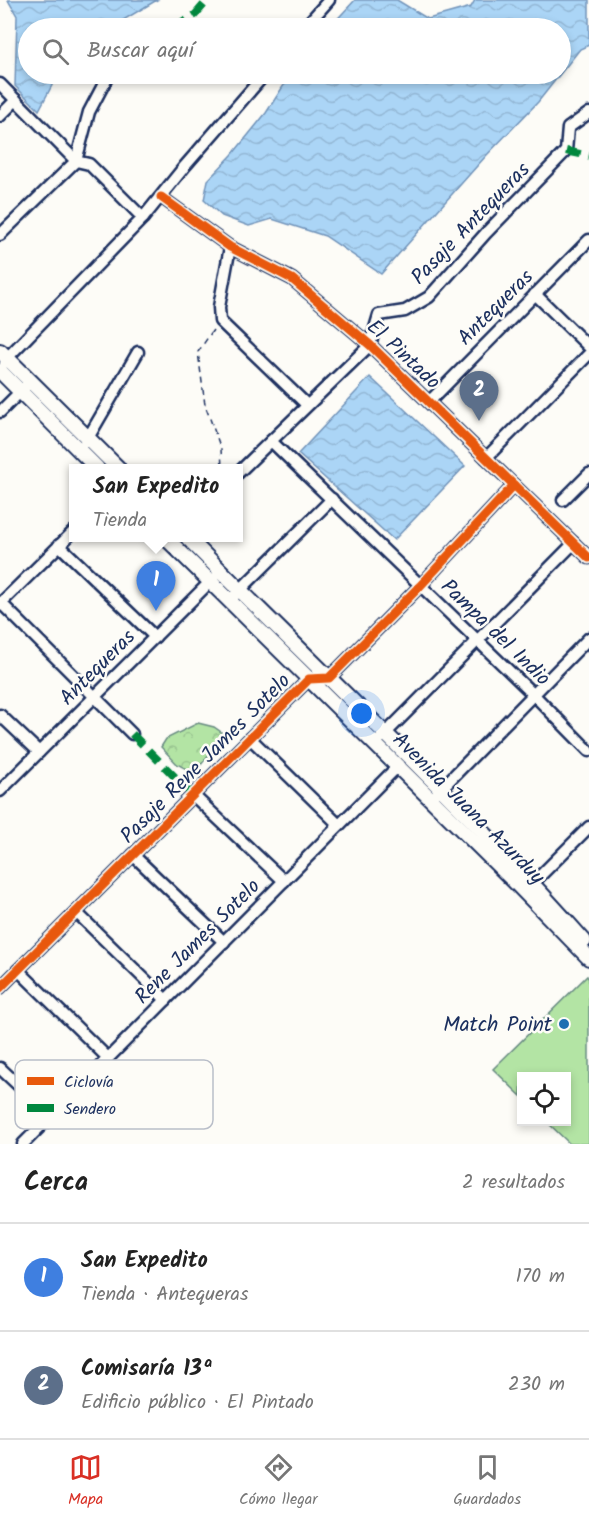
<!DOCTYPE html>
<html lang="es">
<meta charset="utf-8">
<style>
:root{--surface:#fff;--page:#f6f6f6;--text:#222;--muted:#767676;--line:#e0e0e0;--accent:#d93025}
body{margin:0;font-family:Kalam,sans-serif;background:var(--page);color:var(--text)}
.controls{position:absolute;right:18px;bottom:18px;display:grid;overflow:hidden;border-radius:0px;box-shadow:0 3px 9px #0003}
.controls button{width:54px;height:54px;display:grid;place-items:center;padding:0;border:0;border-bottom:2px solid var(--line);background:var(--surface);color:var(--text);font:30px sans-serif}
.you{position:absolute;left:362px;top:714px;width:21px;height:21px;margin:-15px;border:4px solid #fff;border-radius:50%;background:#1a73e8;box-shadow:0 0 0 9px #1a73e833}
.badge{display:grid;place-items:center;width:39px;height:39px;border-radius:50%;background:var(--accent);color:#fff;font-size:20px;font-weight:700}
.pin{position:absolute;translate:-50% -50px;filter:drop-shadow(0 2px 3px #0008)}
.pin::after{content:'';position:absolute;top:32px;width:21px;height:18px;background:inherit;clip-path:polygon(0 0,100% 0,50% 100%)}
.popup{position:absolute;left:69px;top:464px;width:174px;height:78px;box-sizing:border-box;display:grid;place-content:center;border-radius:0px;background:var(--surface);filter:drop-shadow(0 2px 4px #0005);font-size:20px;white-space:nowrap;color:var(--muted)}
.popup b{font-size:22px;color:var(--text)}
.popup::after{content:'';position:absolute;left:50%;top:100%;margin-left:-12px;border:12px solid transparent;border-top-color:var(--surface)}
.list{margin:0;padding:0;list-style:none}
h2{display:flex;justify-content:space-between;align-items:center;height:78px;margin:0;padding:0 24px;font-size:26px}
h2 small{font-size:20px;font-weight:400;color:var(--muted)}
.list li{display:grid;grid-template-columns:39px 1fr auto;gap:18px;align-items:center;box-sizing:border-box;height:108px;padding:0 24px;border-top:2px solid var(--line)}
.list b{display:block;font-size:22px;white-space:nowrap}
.list p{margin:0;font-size:20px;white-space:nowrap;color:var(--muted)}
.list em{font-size:20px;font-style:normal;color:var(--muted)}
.icon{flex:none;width:33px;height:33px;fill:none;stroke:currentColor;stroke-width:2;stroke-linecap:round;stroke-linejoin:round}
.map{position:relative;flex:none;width:589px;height:1144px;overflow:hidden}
.search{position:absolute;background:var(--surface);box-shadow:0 3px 9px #0003;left:18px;right:18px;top:18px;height:66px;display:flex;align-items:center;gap:15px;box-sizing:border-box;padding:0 21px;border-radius:33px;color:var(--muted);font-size:22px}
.sheet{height:294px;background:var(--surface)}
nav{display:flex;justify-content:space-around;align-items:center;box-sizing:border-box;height:84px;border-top:2px solid var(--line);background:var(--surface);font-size:16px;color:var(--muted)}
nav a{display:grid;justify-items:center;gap:3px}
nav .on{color:var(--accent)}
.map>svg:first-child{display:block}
.forest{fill:url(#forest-crowns);stroke:#678a81;stroke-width:1.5}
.pitch{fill:#b3e4a4;stroke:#678a81;stroke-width:1.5}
.water{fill:url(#water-waves);stroke:#7193b9;stroke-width:1.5}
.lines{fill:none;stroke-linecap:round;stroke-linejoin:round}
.minor-casing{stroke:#1b2f5e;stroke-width:15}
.major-casing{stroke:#1b2f5e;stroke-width:18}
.path{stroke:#1b2f5e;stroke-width:1.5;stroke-dasharray:6 4.5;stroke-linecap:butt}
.minor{stroke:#fdfcf7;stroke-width:10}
.major{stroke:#fdfcf7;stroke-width:14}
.quiet{stroke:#00873e;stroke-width:8;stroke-dasharray:15 8;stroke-linecap:butt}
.cycleway-casing{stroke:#fdfcf7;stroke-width:13}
.cycleway{stroke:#e8590c;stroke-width:9}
.poi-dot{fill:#1f6fb2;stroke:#fdfcf7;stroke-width:2}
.labels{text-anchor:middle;stroke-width:5;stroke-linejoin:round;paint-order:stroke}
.street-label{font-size:21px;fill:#1b2f5e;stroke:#fdfcf7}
.poi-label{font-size:21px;fill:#1b2f5e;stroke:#fdfcf7;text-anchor:end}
.key{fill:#fdfcf7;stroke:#b9bec9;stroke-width:1.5}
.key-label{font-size:16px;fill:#1b2f5e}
</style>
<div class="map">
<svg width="589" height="1144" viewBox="0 0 589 1144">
<defs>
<pattern id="forest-crowns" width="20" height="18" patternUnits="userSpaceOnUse" patternTransform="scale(1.5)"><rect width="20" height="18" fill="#b3e4a4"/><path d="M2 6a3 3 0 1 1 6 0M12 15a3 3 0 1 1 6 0" fill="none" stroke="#99c490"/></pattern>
<pattern id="water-waves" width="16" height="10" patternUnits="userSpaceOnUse" patternTransform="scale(1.5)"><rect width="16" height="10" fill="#abd5f6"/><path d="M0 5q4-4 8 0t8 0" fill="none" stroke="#93b7d5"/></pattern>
</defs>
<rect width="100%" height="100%" fill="#fdfcf7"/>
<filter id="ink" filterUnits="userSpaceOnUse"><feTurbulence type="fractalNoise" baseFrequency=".0167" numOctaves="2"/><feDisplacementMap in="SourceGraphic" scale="12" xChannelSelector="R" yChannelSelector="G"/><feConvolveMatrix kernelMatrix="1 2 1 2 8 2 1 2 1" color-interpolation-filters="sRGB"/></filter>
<g filter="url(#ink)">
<polygon class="forest" points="198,723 214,727 224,734 220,746 209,755 194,773 177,764 161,747 166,739"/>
<polygon class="pitch" points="587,976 589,979 589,1144 570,1144 547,1122 566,1122 566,1076 522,1076 521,1096 493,1069"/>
<g class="water">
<polygon points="8,0 157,0 110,28 28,28 28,74 58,74 39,110 15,86 17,16"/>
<polygon points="355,0 397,0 428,19 471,7 475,0 589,0 589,45 580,49 538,102 485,157 381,274 325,236 272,219 249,226 222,216 204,200 208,180 232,155 266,113 291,74 560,74 560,28 329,28"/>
<polygon points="370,377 465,466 394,540 298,454"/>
</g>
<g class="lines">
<defs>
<g id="minor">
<polyline points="304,28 329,0"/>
<polyline points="0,84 76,161 89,164 143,218"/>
<polyline points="0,116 16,100"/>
<polyline points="76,161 89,112 109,74"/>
<polyline points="161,197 230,247 292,279 370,345 589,558"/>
<polyline points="0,235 76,161"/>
<polyline points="230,247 219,307 220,321 307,405"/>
<polyline points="535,294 589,347"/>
<polyline points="5,363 7,358 143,218 185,166 265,74"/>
<polyline points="429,402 589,240"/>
<polyline points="0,412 30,382"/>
<polyline points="271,441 534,695 589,751"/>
<polyline points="85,442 88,438 138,352"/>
<polyline points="486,458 589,354"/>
<polyline points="238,473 370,345 379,315 405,311 429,297 486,233 566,151 568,128 589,113"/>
<polyline points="563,500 589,474"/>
<polyline points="59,545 155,637"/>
<polyline points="230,600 332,499"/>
<polyline points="0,602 132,734"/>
<polyline points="0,604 74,531"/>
<polyline points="0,715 39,752"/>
<polyline points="250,738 339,825"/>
<polyline points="381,738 574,543"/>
<polyline points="0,791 214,578"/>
<polyline points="437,793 589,638"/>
<polyline points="193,795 284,881"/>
<polyline points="133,855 224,942"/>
<polyline points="528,888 589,827"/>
<polyline points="76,912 166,1000"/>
<polyline points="18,970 108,1058"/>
<polyline points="0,988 309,679 329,678 420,586 514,485"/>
<polyline points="0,1068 51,1116"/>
<polyline points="23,1144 398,766"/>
</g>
<g id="major">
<polyline points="0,351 118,468"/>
<polyline points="0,371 97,468"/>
<polyline points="166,538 514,881 589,958"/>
<path d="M188,538C320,672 459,799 584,941"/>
</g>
</defs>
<use href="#minor" class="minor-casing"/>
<use href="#major" class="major-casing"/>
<polyline class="path" points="213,330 198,352 205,405 221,449 222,468"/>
<use href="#minor" class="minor"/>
<use href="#major" class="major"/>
<g class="quiet">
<polyline points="174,28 195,15 208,0"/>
<polyline points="566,151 589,156"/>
<polyline points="132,734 193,795"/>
</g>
<defs>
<g id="cycleway">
<polyline points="161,197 230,247 292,279 370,345 589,558"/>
<polyline points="0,988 309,679 329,678 420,586 514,485"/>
</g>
</defs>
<use href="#cycleway" class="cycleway-casing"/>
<use href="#cycleway" class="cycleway"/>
</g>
</g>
<circle class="poi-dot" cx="564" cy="1024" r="6"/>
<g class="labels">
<g class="street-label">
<text transform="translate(470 223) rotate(-46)" y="7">Pasaje Antequeras</text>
<text transform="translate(495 307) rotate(-45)" y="7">Antequeras</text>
<text transform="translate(404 354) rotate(43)" y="7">El Pintado</text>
<text transform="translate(496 632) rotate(44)" y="7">Pampa del Indio</text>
<text transform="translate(97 667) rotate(-45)" y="7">Antequeras</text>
<text transform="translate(205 758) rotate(-45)" y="7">Pasaje Rene James Sotelo</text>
<text transform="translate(469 808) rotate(45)" y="7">Avenida Juana Azurduy</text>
<text transform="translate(197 941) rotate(-45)" y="7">Rene James Sotelo</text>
</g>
<g class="poi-label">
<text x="552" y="1031">Match Point</text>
</g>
</g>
<rect x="15" y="1060" width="198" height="69" rx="9" class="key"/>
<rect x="27" y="1077" width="27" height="8" fill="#e8590c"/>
<rect x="27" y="1104" width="27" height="8" fill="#00873e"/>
<g class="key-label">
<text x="64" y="1087">Ciclovía</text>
<text x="64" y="1114">Sendero</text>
</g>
</svg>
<div class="controls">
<button><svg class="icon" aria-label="locate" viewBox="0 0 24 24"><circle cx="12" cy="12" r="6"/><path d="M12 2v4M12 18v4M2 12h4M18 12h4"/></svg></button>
</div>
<div class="you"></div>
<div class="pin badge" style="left:156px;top:611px;background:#3f7fe0">1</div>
<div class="popup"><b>San Expedito</b>Tienda</div>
<div class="pin badge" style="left:479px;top:421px;background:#5c6f8a">2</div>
<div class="search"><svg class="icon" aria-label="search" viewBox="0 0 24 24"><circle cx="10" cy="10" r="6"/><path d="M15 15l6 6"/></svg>Buscar aquí</div>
</div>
<section class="sheet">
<h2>Cerca<small>2 resultados</small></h2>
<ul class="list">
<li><span class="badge" style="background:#3f7fe0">1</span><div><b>San Expedito</b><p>Tienda · Antequeras</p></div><em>170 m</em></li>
<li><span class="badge" style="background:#5c6f8a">2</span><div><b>Comisaría 13ª</b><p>Edificio público · El Pintado</p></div><em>230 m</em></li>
</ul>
</section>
<nav>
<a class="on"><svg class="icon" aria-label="map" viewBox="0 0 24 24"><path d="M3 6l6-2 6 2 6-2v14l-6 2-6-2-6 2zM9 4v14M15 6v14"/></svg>Mapa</a>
<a><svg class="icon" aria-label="directions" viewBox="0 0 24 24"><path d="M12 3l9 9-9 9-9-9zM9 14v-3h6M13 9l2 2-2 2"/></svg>Cómo llegar</a>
<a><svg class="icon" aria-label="saved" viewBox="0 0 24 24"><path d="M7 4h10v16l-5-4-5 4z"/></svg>Guardados</a>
</nav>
